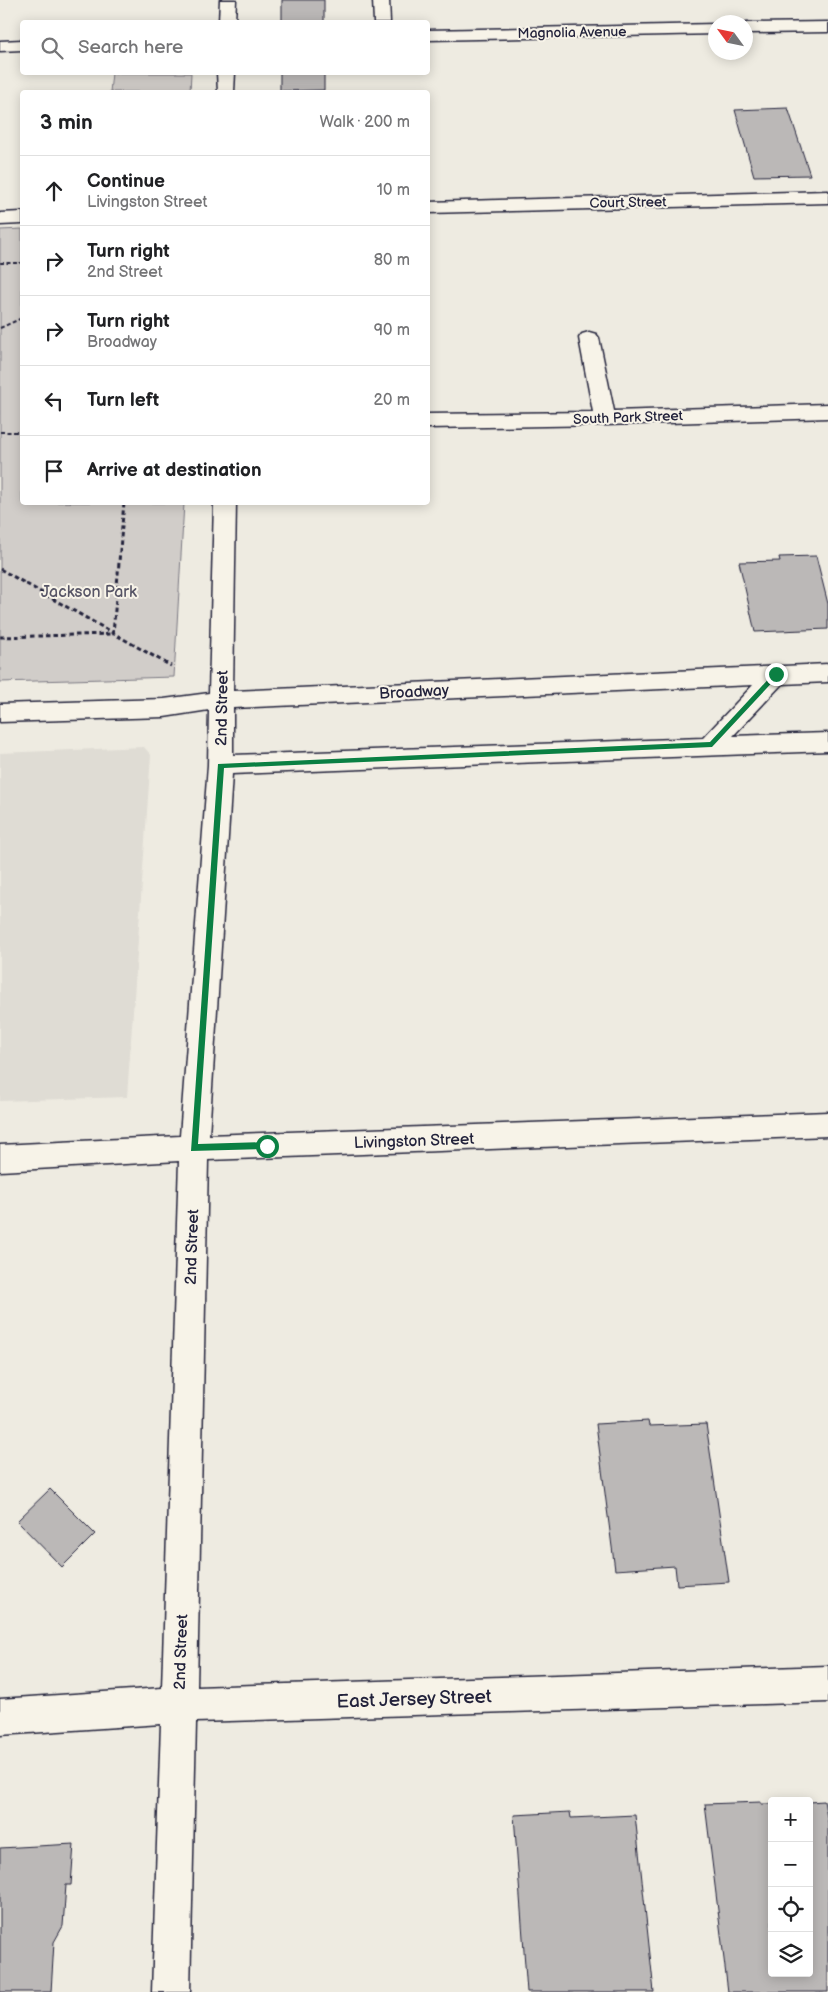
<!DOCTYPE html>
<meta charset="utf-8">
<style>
:root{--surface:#fff;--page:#f6f6f6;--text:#202124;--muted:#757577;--line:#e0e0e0}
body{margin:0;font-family:"Balsamiq Sans",sans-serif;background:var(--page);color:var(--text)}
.controls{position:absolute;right:15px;bottom:15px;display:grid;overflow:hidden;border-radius:5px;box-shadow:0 2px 12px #0003}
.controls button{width:45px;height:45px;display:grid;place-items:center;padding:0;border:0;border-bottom:1px solid var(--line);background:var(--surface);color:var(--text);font:25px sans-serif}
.compass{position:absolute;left:708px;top:15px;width:45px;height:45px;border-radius:50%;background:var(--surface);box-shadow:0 2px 12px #0003;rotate:303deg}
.stop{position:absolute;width:15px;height:15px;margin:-11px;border:4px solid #0b8043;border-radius:50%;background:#fff}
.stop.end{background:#0b8043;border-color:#fff;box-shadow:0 1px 5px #0008}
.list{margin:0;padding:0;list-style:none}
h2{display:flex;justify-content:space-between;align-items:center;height:65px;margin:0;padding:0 20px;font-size:21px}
h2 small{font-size:16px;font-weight:400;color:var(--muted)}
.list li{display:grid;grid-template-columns:32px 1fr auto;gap:15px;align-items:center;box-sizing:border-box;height:70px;padding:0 20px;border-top:1px solid var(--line)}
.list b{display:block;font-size:19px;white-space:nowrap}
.list p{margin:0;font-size:16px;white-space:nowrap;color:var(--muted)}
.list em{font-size:16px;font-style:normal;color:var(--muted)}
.icon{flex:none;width:28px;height:28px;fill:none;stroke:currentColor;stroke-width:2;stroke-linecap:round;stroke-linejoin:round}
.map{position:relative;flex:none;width:828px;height:1992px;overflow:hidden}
.search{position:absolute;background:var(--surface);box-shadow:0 2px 12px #0003;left:20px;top:20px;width:410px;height:55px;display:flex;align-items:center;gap:12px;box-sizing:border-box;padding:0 18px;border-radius:5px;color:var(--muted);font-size:19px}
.panel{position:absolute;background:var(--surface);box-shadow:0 2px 12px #0003;left:20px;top:90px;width:410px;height:415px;border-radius:5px}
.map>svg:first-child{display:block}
.built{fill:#dfdcd4}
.green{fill:#d1cdc9;stroke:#7a7882}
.building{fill:#bbb8b7;stroke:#22223b}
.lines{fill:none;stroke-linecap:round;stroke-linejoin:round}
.minor-casing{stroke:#22223b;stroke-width:3}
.path-far1{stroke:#22223b;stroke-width:2;stroke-dasharray:4 2.5;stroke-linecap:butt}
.path{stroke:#22223b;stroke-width:3;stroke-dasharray:4.5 3;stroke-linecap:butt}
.minor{fill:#f7f3e8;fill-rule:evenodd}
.route{fill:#0b8043}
.labels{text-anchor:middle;stroke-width:4;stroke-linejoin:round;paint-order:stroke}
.far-street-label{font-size:14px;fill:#22223b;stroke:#f7f3e8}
.park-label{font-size:16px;fill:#575566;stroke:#f7f3e8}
.street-label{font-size:16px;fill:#22223b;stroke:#f7f3e8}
.near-street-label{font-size:19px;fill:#22223b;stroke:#f7f3e8}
</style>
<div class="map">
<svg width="828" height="1992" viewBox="0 0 828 1992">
<rect width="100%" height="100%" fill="#eeebe1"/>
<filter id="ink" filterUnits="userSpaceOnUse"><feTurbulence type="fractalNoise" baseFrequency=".02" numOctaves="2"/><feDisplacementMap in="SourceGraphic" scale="10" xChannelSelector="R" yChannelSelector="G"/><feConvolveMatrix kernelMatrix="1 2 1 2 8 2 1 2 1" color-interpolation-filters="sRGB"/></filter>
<g filter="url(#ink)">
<polygon class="built" points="144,747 151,755 127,1097 0,1101 0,753"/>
<g class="green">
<polygon points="112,73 191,73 190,92 110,92"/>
<polygon points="22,229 22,502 184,503 174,677 0,682 0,230"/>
</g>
<g class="building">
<rect x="282" y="0" width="42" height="22"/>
<polygon points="280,72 324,72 324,90 280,91"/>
<polygon points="788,108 810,175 754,176 735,110"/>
<polygon points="816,556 828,604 828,629 755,632 739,562 780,561 779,557"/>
<polygon points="648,1421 649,1426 706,1424 729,1582 677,1585 675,1566 615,1570 596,1424"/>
<polygon points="50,1489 95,1534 62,1567 17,1521"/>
<polygon points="824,1801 828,1823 828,1992 728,1992 705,1804 761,1802 761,1804 772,1804 772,1973 809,1973 809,1802"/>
<polygon points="570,1812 571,1818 635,1815 654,1992 527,1992 514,1815"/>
<polygon points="74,1844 71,1885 66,1885 63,1926 54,1942 51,1992 0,1992 0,1848"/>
</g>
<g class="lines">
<defs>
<g id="minor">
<polygon points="220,0 236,0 235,22 219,22"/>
<polygon points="373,0 389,0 390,22 374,22"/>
<polygon points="828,22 828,32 746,33 746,23"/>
<polygon points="716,24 716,34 428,40 428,30"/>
<polygon points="22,40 22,50 0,51 0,41"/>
<polygon points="217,72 235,72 234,92 218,92"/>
<polygon points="828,191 828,203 428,213 428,202"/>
<polygon points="22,212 22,224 0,225 0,213"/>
<polygon points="589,332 596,334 599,338 614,411 828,404 828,418 605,425 428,428 428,414 593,412 579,338 582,334"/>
<path d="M214,502H236L233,691L828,664V682L782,684L733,736L828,733V751L232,774L209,1135L828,1112V1136L208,1160L197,1687L828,1666V1702L196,1722L190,1992H152L161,1724L0,1735V1699L162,1688L179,1161L0,1171V1145L180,1136L208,765L209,710L164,717L0,722V704L164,699L209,693ZM753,685L703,738L233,755V708Z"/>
</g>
</defs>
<use href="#minor" class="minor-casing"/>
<g class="path-far1">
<polyline points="0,263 22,263"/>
<polyline points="0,328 22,318"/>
<polyline points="0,432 22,432"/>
</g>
<g class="path">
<polyline points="0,569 171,666"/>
<polyline points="0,637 113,634 124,502"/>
</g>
<use href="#minor" class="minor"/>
</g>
</g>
<polygon class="route" points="774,673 780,674 712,747 224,768 198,1144 267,1142 271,1146 267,1149 191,1151 218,764 710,742"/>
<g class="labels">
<g class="far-street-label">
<text transform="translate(572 32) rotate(-1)" y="5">Magnolia Avenue</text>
<text transform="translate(628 202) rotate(-1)" y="5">Court Street</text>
<text transform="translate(628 417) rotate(-2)" y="5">South Park Street</text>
</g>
<g class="park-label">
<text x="89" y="597">Jackson Park</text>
</g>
<g class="street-label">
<text transform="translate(414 691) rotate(-3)" y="6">Broadway</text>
<text transform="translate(221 708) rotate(-89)" y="6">2nd Street</text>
<text transform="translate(414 1140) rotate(-2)" y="6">Livingston Street</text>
<text transform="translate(191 1247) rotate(-88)" y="6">2nd Street</text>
<text transform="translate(180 1652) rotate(-88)" y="6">2nd Street</text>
</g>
<g class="near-street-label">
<text transform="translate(414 1698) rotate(-2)" y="7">East Jersey Street</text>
</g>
</g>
</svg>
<div class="controls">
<button>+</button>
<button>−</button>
<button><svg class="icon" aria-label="locate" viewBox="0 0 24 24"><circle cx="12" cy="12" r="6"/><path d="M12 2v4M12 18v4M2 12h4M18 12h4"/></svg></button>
<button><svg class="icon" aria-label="layers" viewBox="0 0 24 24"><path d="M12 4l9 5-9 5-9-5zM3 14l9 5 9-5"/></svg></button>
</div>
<svg class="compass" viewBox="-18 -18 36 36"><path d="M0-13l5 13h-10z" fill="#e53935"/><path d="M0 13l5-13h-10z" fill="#757577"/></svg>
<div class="stop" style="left:267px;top:1146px"></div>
<div class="stop end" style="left:776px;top:674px"></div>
<div class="search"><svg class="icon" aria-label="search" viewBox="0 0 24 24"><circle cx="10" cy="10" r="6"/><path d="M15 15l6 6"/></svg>Search here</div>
<section class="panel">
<h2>3 min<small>Walk · 200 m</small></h2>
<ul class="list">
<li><svg class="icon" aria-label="ahead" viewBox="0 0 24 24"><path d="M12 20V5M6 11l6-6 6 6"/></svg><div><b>Continue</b><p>Livingston Street</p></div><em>10 m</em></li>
<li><svg class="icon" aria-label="right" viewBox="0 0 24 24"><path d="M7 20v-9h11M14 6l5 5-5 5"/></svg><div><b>Turn right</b><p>2nd Street</p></div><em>80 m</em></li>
<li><svg class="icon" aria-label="right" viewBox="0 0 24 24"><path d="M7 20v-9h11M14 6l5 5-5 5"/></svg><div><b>Turn right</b><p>Broadway</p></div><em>90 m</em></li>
<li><svg class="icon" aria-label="left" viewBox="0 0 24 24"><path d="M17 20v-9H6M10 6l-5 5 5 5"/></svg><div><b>Turn left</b></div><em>20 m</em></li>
<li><svg class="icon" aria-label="arrive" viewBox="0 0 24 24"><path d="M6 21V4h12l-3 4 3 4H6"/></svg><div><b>Arrive at destination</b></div></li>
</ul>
</section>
</div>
